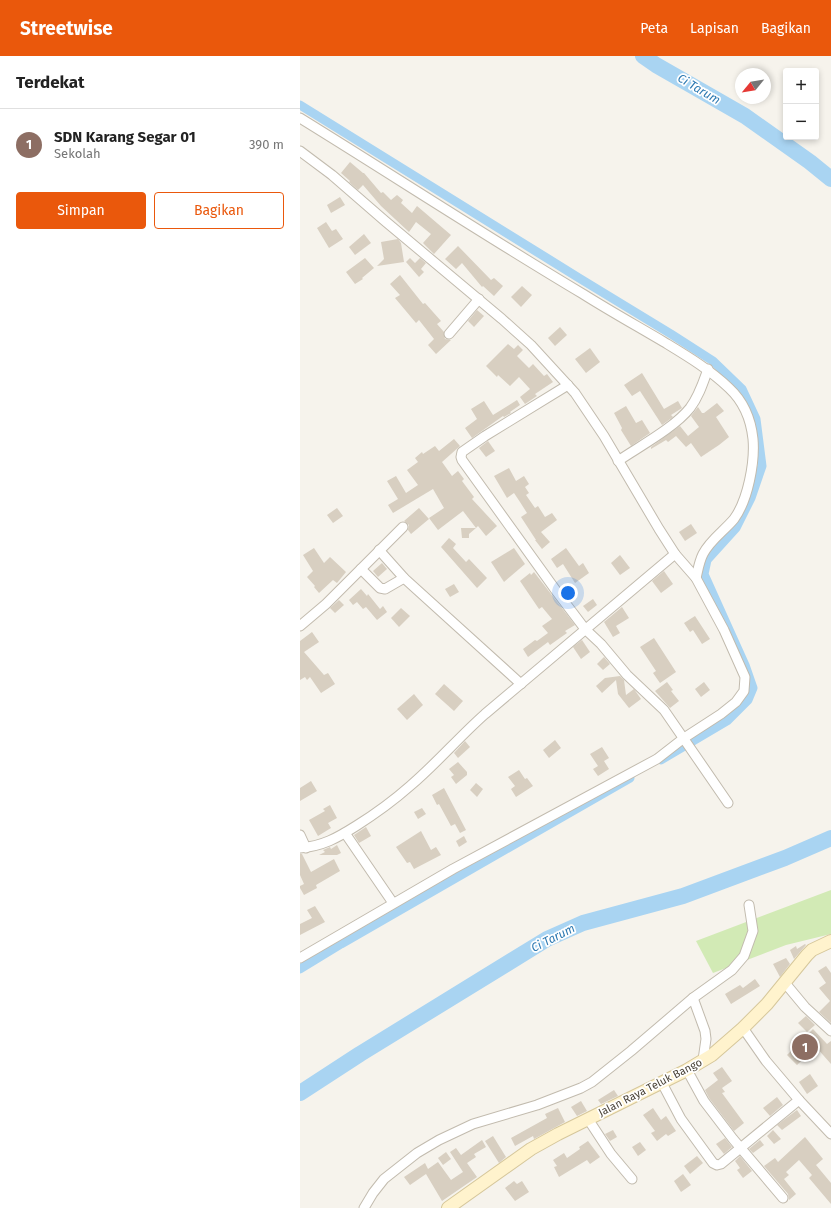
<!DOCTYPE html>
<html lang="id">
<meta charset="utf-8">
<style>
:root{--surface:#fff;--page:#f2f2f2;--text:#222;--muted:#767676;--line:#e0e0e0;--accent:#ea580c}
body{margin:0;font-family:"Fira Sans",sans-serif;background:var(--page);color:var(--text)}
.controls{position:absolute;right:12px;top:12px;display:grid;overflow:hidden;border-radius:4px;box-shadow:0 2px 6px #0003}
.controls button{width:36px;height:36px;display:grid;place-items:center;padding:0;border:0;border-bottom:1px solid var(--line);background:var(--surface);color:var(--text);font:20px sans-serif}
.compass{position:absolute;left:435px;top:12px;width:36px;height:36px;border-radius:50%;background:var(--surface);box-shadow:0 2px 6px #0003;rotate:240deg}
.you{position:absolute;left:268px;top:537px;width:14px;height:14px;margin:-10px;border:3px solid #fff;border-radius:50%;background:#1a73e8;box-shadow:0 0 0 6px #1a73e833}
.badge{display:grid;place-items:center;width:26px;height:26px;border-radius:50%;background:var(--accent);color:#fff;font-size:13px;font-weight:700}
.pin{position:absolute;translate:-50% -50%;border:2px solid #fff;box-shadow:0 1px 4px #0006}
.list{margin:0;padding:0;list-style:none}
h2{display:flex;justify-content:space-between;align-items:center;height:52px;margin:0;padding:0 16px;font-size:17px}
h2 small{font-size:13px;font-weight:400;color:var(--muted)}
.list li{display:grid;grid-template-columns:26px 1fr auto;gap:12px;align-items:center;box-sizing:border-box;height:72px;padding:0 16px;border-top:1px solid var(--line)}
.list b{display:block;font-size:15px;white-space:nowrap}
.list p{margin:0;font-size:13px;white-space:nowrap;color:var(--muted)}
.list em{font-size:13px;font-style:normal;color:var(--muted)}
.actions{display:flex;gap:8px;padding:12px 16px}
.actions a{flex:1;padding:9px 0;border:1px solid var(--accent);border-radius:4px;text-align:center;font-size:14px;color:var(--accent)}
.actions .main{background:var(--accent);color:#fff}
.map{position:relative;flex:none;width:531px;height:1152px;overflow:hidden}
header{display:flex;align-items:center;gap:24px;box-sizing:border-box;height:56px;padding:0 20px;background:var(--accent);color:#fff}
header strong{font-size:19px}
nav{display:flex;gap:22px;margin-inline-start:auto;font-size:14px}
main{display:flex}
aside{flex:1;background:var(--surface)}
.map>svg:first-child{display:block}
.green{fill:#d2eab5}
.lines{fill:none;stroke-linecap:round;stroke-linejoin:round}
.canal{stroke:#a9d4f2;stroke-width:9}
.river{stroke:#a9d4f2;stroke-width:16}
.building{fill:#d8cfc1}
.minor-casing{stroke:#c2bbae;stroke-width:11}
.secondary-casing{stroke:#d6c79b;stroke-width:14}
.minor{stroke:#fff;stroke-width:9}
.secondary{stroke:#fff3cd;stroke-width:12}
.labels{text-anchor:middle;stroke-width:3.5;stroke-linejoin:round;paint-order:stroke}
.street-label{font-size:11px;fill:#4b4439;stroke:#fff}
.water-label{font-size:12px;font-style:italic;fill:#2e7ab2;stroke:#fff}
</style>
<header>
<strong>Streetwise</strong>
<nav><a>Peta</a><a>Lapisan</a><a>Bagikan</a></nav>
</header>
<main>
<aside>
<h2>Terdekat<small></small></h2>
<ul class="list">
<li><span class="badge" style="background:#8d6e63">1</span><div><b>SDN Karang Segar 01</b><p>Sekolah</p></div><em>390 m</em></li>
</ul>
<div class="actions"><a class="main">Simpan</a><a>Bagikan</a></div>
</aside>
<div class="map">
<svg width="531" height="1152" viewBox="0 0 531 1152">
<rect width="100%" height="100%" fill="#f6f3ec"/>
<polygon class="green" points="531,834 531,878 486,889 413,917 396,885"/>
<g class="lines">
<g class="canal">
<polyline points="0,49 279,222 371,278 413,305 442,333 456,363 462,410 451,442 436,472 407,504 404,518 445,609 453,632 448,644 427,665 361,704"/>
<polyline points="0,913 41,888 330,722"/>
</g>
<g class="river">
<polyline points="343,0 356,9 445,60 510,106 531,123"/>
<polyline points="0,1037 60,998 247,883 283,867 383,840 485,802 531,782"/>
</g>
</g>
<g class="building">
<polygon points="50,106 63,117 64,117 81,137 83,136 91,144 97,139 103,144 101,147 112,157 117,150 151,179 134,198 123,187 131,178 116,166 109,176 81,150 63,129 58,134 49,126 50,125 41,117"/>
<polygon points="40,141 45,149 31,157 27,149"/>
<polygon points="26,166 32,175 36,173 43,183 29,192 17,172"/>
<polygon points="64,178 71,187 55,199 49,191"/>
<polygon points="98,183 101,187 104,206 77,210 84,203 81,186"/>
<polygon points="158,190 191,224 194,222 203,230 194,240 183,230 182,231 162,207 156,213 145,203"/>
<polygon points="65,202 74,212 62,222 63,223 55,228 46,216"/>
<polygon points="110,202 115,207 120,202 126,207 121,213 124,216 119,221 106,206"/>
<polygon points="100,219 123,248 125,247 141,265 137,268 144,276 144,280 145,283 151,284 136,298 128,289 134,283 119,264 116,267 95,242 100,239 90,228"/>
<polygon points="222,230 232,239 221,251 211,241"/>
<polygon points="177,254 184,260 174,271 168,265"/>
<polygon points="260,271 267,279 255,290 248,282"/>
<polygon points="208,288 214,293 218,289 223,294 217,300 229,312 233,308 244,320 247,318 253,326 235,338 237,340 225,348 220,341 230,333 219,321 210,330 198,319 197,321 186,310"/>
<polygon points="290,292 300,306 286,317 275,303"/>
<polygon points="342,317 364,353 378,345 382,352 371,359 373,361 362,369 340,335 332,340 324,329"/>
<polygon points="217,344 220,349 210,356 211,357 204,361 203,360 172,382 165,372 177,363 171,353 184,345 193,359"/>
<polygon points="417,347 424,355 416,361 429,381 419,389 401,401 391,387 386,391 376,380 368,386 366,384 351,393 351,391 380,370 388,380 399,371 391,360 398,351 402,357 404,357"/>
<polygon points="326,350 336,367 342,364 350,377 331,390 321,374 322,372 314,357"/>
<polygon points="154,383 160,390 142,406 152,420 158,415 164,423 162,425 174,441 172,443 197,470 186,480 178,470 176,472 163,455 138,474 129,462 144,452 133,433 93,457 88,449 98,443 87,425 96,420 106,437 118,429 107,414 118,406 115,402 122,396 123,398 135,390 139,395"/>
<polygon points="188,385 195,395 186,401 179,392"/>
<polygon points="209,412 216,425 224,420 229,428 225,431 229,437 226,439 235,452 238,450 245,461 252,457 257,464 241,476 250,486 242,493 235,484 236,484 221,461 227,457 220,446 214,437 207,442 194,420"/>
<polygon points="37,452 43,460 33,467 27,459"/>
<polygon points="119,452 129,463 111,478 108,474 109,469 104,465"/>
<polygon points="391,468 397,477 385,485 379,476"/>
<polygon points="161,472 176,472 169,478 169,482 162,482"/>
<polygon points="149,482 156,488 153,492 166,506 169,503 187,522 177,532 141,491"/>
<polygon points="14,492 24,507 30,501 46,516 37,527 33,524 19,537 14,531 15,530 7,521 13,515 3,499"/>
<polygon points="214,492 225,508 204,526 191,506"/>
<polygon points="266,492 279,510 283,507 289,517 275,527 263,508 257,512 251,503"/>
<polygon points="320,499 330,512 320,519 311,507"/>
<polygon points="82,507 87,513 78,521 73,515"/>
<polygon points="364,515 373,528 361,537 352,525"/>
<polygon points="234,516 275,569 265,575 267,577 250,589 248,586 228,601 223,593 235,584 237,585 248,577 242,570 252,563 242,551 239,553 220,525 230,517 231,519"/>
<polygon points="154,528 159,536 150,541 145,533"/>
<polygon points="61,533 67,540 68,538 80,553 83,550 87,556 77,564 66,551 63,553 57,546 53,549 49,544"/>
<polygon points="293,543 297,549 288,556 283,550"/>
<polygon points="39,544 44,549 35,557 30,552"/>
<polygon points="322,551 329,562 316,570 320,577 313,581 304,566"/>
<polygon points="101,552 110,560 99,571 91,562"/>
<polygon points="395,560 410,583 402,588 393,574 390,576 384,567"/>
<polygon points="12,576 19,586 4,596 24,619 28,617 35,628 21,637 10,621 7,624 5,621 0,624 0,585"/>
<polygon points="354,582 376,616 360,627 353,617 356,615 340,591"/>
<polygon points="282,584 290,596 281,603 273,591"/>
<polygon points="304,601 310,608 303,614 297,608"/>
<polygon points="320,620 324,624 326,639 334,633 341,643 329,652 318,638 316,624 302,637 296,630 305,622"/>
<polygon points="367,626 373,634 371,635 379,645 370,652 355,635"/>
<polygon points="404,626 410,634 401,641 395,633"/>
<polygon points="144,628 163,645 154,655 135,638"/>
<polygon points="114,638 123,649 107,664 97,653"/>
<polygon points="255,684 261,692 249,702 243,694"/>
<polygon points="165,685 170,691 158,702 154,697"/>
<polygon points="302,691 309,702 304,705 309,713 298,720 293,713 298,710 290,698"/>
<polygon points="158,706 167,716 167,719 156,728 151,721 154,719 149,713"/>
<polygon points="219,714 225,723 227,722 233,730 216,741 211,733 215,730 208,721"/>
<polygon points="11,725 17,735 0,745 0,732"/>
<polygon points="176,727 183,733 177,741 170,734"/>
<polygon points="144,732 166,774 160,777 155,768 151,770 139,748 137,749 132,739"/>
<polygon points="30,749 37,762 28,767 31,772 18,780 9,764 25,755 23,753"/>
<polygon points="122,752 126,758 118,763 114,756"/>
<polygon points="66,771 71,780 59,787 54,779"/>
<polygon points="121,775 131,794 136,791 141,799 114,813 110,806 107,807 96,791"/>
<polygon points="164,780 167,786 159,791 156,785"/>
<polygon points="37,789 41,797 37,799 19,799 25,796 23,794 30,791 31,793"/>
<polygon points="0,798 2,798 11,816 34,803 40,815 16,829 17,832 4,839 0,832 0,830 4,828 0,819"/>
<polygon points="15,850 25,866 0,879 0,868 12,862 7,854"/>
<polygon points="505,888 506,889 494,903 490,894 496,890 497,893"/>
<polygon points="486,902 490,908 480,921 473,908"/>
<polygon points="526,910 531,917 531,967 519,956 530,945 519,932 526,927 518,915"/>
<polygon points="455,923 460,930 431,948 425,938 440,929 443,932"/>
<polygon points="506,960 515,969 507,976 498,967"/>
<polygon points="513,973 527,988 531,985 531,1008 516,991 497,1009 487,999"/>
<polygon points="422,1011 432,1025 422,1032 425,1036 422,1037 444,1067 434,1075 409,1042 405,1034 418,1024 413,1017"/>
<polygon points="510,1018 518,1030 507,1038 499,1026"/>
<polygon points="314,1034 318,1040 301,1048 298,1044"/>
<polygon points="477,1041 483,1049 470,1060 463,1052"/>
<polygon points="281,1045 287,1055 277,1060 271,1051"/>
<polygon points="258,1052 265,1066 234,1083 233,1080 215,1090 211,1082 247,1062 245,1058"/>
<polygon points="353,1052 361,1064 366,1060 376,1075 368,1080 366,1078 357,1085 351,1077 355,1075 343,1059"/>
<polygon points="497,1054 501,1060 482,1074 477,1069"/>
<polygon points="313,1074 317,1081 310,1085 305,1078"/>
<polygon points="473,1074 481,1083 474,1088 467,1080"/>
<polygon points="193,1080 206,1101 199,1107 185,1085"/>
<polygon points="505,1081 523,1103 516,1109 531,1127 531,1148 509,1122 512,1119 499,1104 486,1116 489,1119 484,1123 496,1138 489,1144 488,1138 464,1110 475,1102 478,1106"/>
<polygon points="425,1082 432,1091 424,1098 416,1088"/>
<polygon points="182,1084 186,1091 174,1098 176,1101 167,1107 177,1121 142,1145 126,1118 110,1129 104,1121 125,1107 128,1113 138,1106 151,1124 163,1116 150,1096 156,1092 161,1099"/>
<polygon points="460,1084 464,1089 453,1097 449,1093"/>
<polygon points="288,1085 300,1101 290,1108 287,1104 259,1121 254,1111 257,1110 253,1104 264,1097 267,1102 280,1093 279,1091"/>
<polygon points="340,1086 346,1094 338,1100 332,1091"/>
<polygon points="146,1096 151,1103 143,1109 138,1102"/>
<polygon points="397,1100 403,1107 390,1118 384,1110"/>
<polygon points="440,1100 452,1115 443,1122 437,1114 440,1112 435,1105"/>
<polygon points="383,1118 391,1129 381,1136 374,1125"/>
<polygon points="214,1125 217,1128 222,1125 229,1136 215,1145 205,1132"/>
</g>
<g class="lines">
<defs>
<g id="minor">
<path d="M0,62C94,120 187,181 283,238C310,255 337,270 364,286C387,300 409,313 429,332C443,345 451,364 453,383C455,406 448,444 434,463C424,475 410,484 403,498C399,506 398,514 396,522"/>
<polyline points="0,95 32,119 85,165 202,263 231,289 275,337 304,380 359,473 375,498 396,522 424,574 445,621 444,635 436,646 421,658 384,682 357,703 153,813 0,902"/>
<polyline points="149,278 179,243"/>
<polyline points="268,329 185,380 162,396 161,401 162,404 257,536 285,573 301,588 327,619 364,654 428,747"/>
<path d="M318,405C340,390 374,372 390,352C399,340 403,327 408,313"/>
<polyline points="79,494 104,522 221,628"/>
<polyline points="61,513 80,532 85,533 104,522"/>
<polyline points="0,570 26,548 103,471"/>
<polyline points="45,777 93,847"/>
<polyline points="0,779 6,792"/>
<path d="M0,792C23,790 37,782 56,770C75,758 93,745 110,730C136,708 159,681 185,658L375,498"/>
<polyline points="485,927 505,951 531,975"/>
<polyline points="393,942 405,975 406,983 403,1004"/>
<polyline points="443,972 466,1005 499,1044 531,1078"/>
<polyline points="387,1014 404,1045 433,1083 483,1142"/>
<polyline points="362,1027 381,1063 413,1107 417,1109 421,1108 499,1044"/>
<polyline points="288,1063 311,1098 332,1123"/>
<polyline points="64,1152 73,1137 84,1123 117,1097 139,1084 173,1068 237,1049 281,1032 292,1026 331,995 393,942 432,914 444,900 453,875 449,849"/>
</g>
<polyline id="secondary" points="148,1152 231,1093 258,1078 387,1014 412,999 443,972 467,948 507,899 512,894 531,885"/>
</defs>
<use href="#minor" class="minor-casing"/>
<use href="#secondary" class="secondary-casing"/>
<use href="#minor" class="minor"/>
<use href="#secondary" class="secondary"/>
</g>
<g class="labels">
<g class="street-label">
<text transform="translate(350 1031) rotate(-27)" y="4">Jalan Raya Teluk Bango</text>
</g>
<g class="water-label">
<text transform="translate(399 33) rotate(31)" y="4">Ci Tarum</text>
<text transform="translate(253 882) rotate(-27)" y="4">Ci Tarum</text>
</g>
</g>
</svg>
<div class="controls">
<button>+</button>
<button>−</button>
</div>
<svg class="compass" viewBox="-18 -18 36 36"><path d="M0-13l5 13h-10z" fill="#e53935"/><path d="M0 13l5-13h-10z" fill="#767676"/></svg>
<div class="you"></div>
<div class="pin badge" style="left:505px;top:991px;background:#8d6e63">1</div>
</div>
</main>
